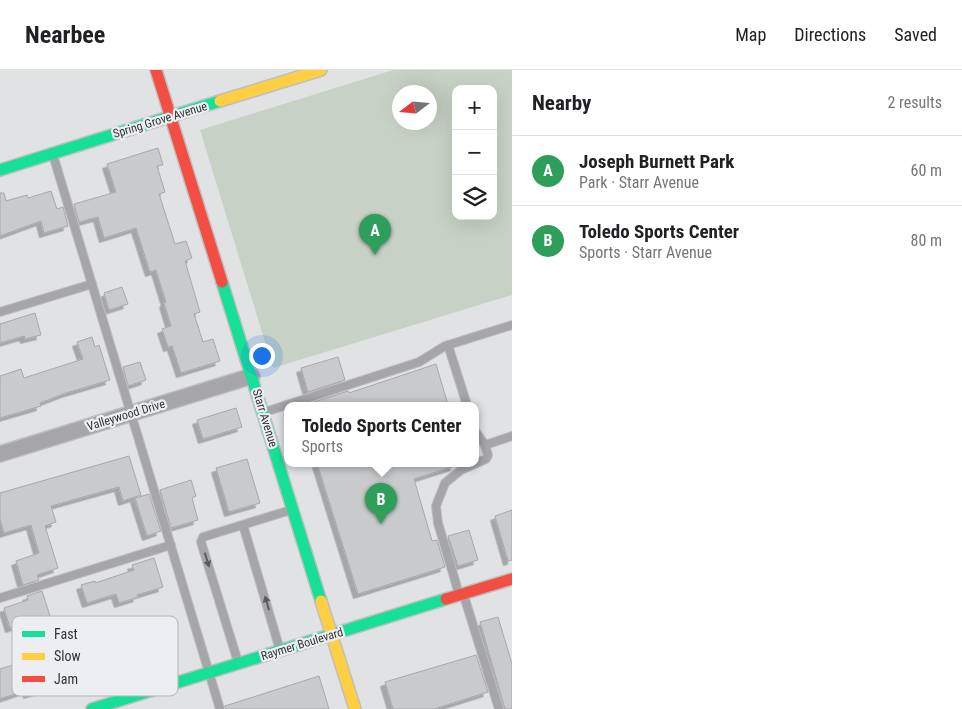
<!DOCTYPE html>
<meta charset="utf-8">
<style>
:root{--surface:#fff;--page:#f6f6f6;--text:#202124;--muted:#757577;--line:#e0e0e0;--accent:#0f766e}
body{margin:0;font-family:"Roboto Condensed",sans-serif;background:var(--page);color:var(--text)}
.controls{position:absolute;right:15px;top:15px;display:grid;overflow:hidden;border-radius:10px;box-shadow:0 5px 20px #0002}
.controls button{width:45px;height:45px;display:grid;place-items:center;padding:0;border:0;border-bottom:1px solid var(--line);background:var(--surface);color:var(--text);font:25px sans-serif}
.compass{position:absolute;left:392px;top:15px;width:45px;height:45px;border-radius:50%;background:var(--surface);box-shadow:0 5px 20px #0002;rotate:254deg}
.you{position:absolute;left:261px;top:285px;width:18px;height:18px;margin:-12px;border:4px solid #fff;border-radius:50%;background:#1a73e8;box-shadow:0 0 0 8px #1a73e833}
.badge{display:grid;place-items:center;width:32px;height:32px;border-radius:50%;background:var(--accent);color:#fff;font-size:16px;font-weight:700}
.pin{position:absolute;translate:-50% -41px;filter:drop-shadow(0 1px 2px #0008)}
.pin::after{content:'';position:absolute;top:26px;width:18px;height:15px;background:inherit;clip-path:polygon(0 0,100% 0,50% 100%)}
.popup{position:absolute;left:284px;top:332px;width:195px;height:65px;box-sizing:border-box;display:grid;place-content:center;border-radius:10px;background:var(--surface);filter:drop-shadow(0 1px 4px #0005);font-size:16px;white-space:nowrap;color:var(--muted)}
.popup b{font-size:19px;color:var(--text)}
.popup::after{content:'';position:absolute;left:50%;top:100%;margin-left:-10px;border:10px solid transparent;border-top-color:var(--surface)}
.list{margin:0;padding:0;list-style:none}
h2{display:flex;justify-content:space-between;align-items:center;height:65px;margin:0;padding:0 20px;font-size:21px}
h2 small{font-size:16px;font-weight:400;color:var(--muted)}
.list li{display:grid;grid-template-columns:32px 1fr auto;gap:15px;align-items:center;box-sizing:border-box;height:70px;padding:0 20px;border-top:1px solid var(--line)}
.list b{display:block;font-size:19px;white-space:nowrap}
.list p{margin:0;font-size:16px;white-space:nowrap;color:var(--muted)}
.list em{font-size:16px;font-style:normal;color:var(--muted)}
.icon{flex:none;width:28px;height:28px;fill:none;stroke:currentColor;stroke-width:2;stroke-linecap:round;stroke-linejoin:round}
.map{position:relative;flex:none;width:512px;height:639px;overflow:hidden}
header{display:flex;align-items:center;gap:30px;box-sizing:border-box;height:70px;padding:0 25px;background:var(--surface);border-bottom:1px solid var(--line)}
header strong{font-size:24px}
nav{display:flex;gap:28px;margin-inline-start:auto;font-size:18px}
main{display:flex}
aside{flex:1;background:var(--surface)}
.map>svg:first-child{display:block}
.green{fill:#c8d1c6;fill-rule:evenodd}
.building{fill:#c9cacc;stroke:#a7a8aa;filter:url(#shadow)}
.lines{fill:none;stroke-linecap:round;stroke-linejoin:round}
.lane-casing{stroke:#bebfc0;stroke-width:10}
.street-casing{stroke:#bebfc0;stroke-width:18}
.fast-casing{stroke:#bebfc0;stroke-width:14}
.slow-casing{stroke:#bebfc0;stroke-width:14}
.jam-casing{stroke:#bebfc0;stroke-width:14}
.lane{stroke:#a6a6a8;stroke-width:8}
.street{stroke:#a6a6a8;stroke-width:15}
.fast{stroke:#16e098;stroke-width:11}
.slow{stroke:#ffcf43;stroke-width:11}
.jam{stroke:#f24e42;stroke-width:11}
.oneway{fill:#5b5b5d}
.labels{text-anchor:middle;stroke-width:4.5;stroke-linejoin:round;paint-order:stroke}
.street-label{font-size:12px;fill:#323335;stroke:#eceef2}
.key{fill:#eceef2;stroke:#b4b6b9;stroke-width:1}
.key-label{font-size:14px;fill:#323335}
</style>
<header>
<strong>Nearbee</strong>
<nav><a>Map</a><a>Directions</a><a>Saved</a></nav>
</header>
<main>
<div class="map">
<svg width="512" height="639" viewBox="0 0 512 639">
<defs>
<filter id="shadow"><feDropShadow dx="-4.5" dy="4.5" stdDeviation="0" flood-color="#0004"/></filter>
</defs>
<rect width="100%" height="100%" fill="#e0e2e4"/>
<path class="green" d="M393,0H512V225L273,298L200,60ZM456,19H493V146H456ZM430,22V52H400V22Z"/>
<g class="building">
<polygon points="158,78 163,95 157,96 165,122 159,124 175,174 186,171 192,188 185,191 200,242 194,244 203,272 213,269 220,291 181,303 172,276 168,277 162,259 171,256 164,233 166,232 156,200 150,202 136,158 104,168 98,147 79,152 74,134 116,122 107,94"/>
<polygon points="51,121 57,139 63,137 68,156 44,163 41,151 0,166 0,123 4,123 6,131 27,125 28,128"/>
<polygon points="122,217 128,234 109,240 104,223"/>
<polygon points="35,243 41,265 25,269 24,266 0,273 0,254"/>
<polygon points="92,267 95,277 99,275 110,310 66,323 40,333 41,336 0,348 0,306 21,299 24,308 83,289 77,272"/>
<polygon points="338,287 345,310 308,322 301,298"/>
<polygon points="140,292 146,310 128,316 123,297"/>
<polygon points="436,294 448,335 312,335 311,333 348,321 349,323"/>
<polygon points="236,338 242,357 203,369 197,350"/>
<polygon points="129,386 141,425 123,431 119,417 51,436 56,452 45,456 58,498 37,505 39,510 23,515 16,491 39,483 31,455 4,463 0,449 0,423"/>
<polygon points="247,389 260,433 229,442 216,398"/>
<polygon points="317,393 454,393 455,396 414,409 432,471 437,470 445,497 358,524"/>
<polygon points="191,410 196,426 192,428 198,450 171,458 160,420"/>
<polygon points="149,424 161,461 147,466 135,428"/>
<polygon points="512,440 512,490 508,491 495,446"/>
<polygon points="469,460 478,490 458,496 448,466"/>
<polygon points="154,488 163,517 137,525 138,527 119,533 116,524 87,533 81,515 95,511 95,513 134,500 132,495"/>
<polygon points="42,521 50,546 10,558 4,538 28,530 27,526"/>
<polygon points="498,547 512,594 512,639 505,639 480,552"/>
<polygon points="168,548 176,574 144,584 146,590 74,610 74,612 53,618 53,617 28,624 27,620 0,629 0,599 67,578 62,562 80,557 85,572 136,557 136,559"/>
<polygon points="476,585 488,622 434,639 393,639 385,612"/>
<polygon points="319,606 329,639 226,639 225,636"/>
</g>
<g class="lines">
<defs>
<g id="lane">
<polyline points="53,85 220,639"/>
<polyline points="0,242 92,214"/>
<polyline points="448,275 467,335"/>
<polyline points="265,342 419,292 445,276 512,255"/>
<polyline points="475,361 485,375"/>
<polyline points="243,455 280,580"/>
<polyline points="459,524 438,453 436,436 445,413 461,400 486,389 488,385 485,375 512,366"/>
<polyline points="464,526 499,639"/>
<polyline points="0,528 171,475"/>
<polyline points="238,592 201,472 203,467 291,440"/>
</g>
<polyline id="street" points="0,384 252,306"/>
<g id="fast">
<polyline points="0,100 220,31"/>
<polyline points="222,212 321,531"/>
<polyline points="92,639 446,529"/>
</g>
<g id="slow">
<polyline points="220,31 321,0"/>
<polyline points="321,531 355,639"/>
</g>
<g id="jam">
<polyline points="156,0 222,212"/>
<polyline points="446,529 512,509"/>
</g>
</defs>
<use href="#lane" class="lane-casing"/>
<use href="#street" class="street-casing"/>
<use href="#fast" class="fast-casing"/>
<use href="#slow" class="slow-casing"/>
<use href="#jam" class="jam-casing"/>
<use href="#lane" class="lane"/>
<use href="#street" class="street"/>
<use href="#fast" class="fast"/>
<use href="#slow" class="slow"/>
<use href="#jam" class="jam"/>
</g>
<defs><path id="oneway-solid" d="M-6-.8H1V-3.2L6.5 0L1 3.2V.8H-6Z" transform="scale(1.25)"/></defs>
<g class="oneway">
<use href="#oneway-solid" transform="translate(207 490) rotate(73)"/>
<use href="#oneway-solid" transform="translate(267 533) rotate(-106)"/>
</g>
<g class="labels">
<g class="street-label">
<text transform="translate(160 50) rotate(-17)" y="4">Spring Grove Avenue</text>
<text transform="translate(126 345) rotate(-17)" y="4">Valleywood Drive</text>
<text transform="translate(265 348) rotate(73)" y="4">Starr Avenue</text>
<text transform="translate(302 574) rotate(-17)" y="4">Raymer Boulevard</text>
</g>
</g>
<rect x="12" y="546" width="166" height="80" rx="8" class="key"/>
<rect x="22" y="561" width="23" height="6" fill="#16e098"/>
<rect x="22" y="583" width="23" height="7" fill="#ffcf43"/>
<rect x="22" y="606" width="23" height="6" fill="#f24e42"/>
<g class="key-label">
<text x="54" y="569">Fast</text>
<text x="54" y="591">Slow</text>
<text x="54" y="614">Jam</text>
</g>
</svg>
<div class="controls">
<button>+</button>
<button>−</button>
<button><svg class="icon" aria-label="layers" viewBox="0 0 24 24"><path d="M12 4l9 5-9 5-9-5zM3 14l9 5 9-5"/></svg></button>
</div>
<svg class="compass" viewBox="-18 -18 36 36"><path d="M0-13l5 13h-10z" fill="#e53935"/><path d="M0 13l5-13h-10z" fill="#757577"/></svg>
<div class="you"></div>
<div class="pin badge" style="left:375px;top:185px;background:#2e9e5b">A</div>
<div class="pin badge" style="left:381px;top:454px;background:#2e9e5b">B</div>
<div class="popup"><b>Toledo Sports Center</b>Sports</div>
</div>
<aside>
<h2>Nearby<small>2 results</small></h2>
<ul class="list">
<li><span class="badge" style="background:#2e9e5b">A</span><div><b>Joseph Burnett Park</b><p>Park · Starr Avenue</p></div><em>60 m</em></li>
<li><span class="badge" style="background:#2e9e5b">B</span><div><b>Toledo Sports Center</b><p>Sports · Starr Avenue</p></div><em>80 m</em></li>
</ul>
</aside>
</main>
